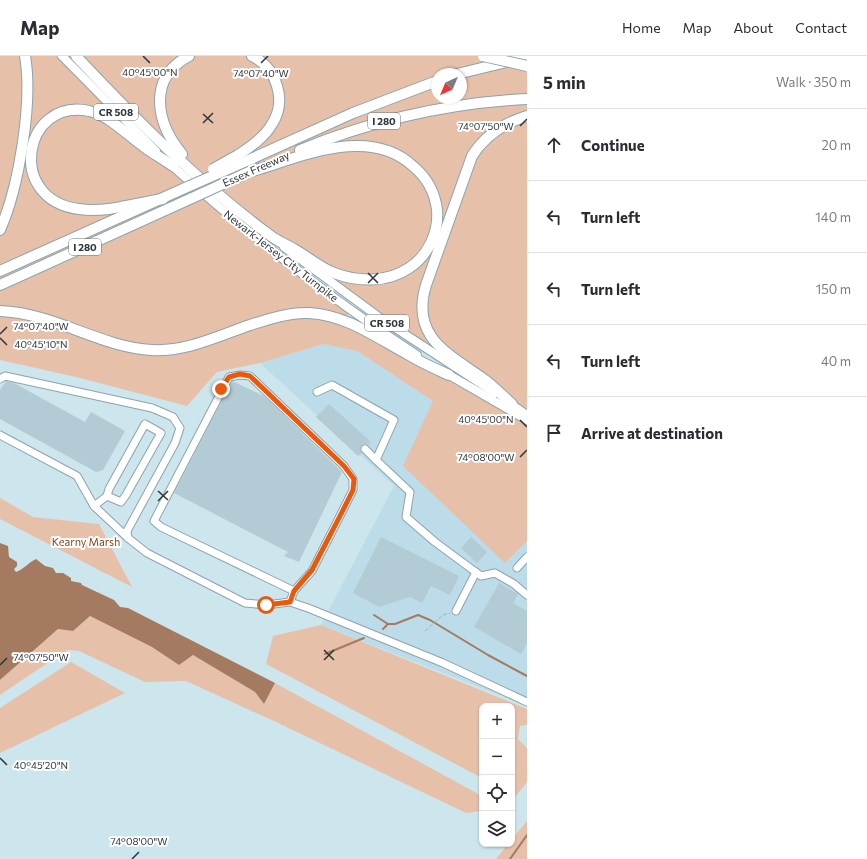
<!DOCTYPE html>
<meta charset="utf-8">
<style>
:root{--surface:#fff;--page:#f7f7f7;--text:#2b2b33;--muted:#7c7c81;--line:#e1e1e2}
body{margin:0;font-family:Commissioner,sans-serif;background:var(--page);color:var(--text)}
.controls{position:absolute;right:12px;bottom:12px;display:grid;overflow:hidden;border-radius:8px;box-shadow:0 1px 3px #0004}
.controls button{width:36px;height:36px;display:grid;place-items:center;padding:0;border:0;border-bottom:1px solid var(--line);background:var(--surface);color:var(--text);font:20px sans-serif}
.compass{position:absolute;left:431px;top:12px;width:36px;height:36px;border-radius:50%;background:var(--surface);box-shadow:0 1px 3px #0004;rotate:224deg}
.stop{position:absolute;width:12px;height:12px;margin:-9px;border:3px solid #ea580c;border-radius:50%;background:#fff}
.stop.end{background:#ea580c;border-color:#fff;box-shadow:0 1px 4px #0008}
.list{margin:0;padding:0;list-style:none}
h2{display:flex;justify-content:space-between;align-items:center;height:52px;margin:0;padding:0 16px;font-size:17px}
h2 small{font-size:13px;font-weight:400;color:var(--muted)}
.list li{display:grid;grid-template-columns:26px 1fr auto;gap:12px;align-items:center;box-sizing:border-box;height:72px;padding:0 16px;border-top:1px solid var(--line)}
.list b{display:block;font-size:15px;white-space:nowrap}
.list em{font-size:13px;font-style:normal;color:var(--muted)}
.icon{flex:none;width:22px;height:22px;fill:none;stroke:currentColor;stroke-width:2;stroke-linecap:round;stroke-linejoin:round}
.map{position:relative;flex:none;width:527px;height:803px;overflow:hidden}
header{display:flex;align-items:center;gap:24px;box-sizing:border-box;height:56px;padding:0 20px;background:var(--surface);border-bottom:1px solid var(--line)}
header strong{font-size:19px}
nav{display:flex;gap:22px;margin-inline-start:auto;font-size:14px}
main{display:flex}
aside{flex:1;background:var(--surface)}
.map>svg:first-child{display:block}
.built{fill:#bbdce8}
.green{fill:#e7c0a9;fill-rule:evenodd}
.water{fill:#a47a60}
.lines{fill:none;stroke-linecap:round;stroke-linejoin:round}
.stream{stroke:#a47a60;stroke-width:2}
.building{fill:#b3cbd4}
.minor-casing{stroke:#8ca3ab;stroke-width:9}
.major-casing{stroke:#8ca3ab;stroke-width:10}
.highway-casing{stroke:#8ca3ab;stroke-width:12}
.path{stroke:#9cb0b7;stroke-width:1;stroke-dasharray:4 2;stroke-linecap:butt}
.minor{stroke:#fff;stroke-width:7}
.major{stroke:#fff;stroke-width:8}
.highway{stroke:#fff;stroke-width:10}
.highway-bridge-casing{stroke:#8ca3ab;stroke-width:12;stroke-linecap:butt}
.highway-bridge{stroke:#fff;stroke-width:10}
.route{stroke:#ea580c;stroke-width:5}
.ticks{fill:none;stroke:#2c3539;stroke-width:1.5}
.labels{text-anchor:middle;stroke-width:4;stroke-linejoin:round;paint-order:stroke}
.shield{fill:#fff;stroke:#6b7274;stroke-width:1}
.shield-label{font-size:10px;font-weight:bold;fill:#2c3539}
.street-label{font-size:11px;fill:#2c3539;stroke:#fff}
.park-label{font-size:11px;fill:#80461e;stroke:#fff}
.ticks-label{font-size:10px;text-anchor:middle;fill:#2c3539;stroke:#fff;stroke-width:4;stroke-linejoin:round;paint-order:stroke}
</style>
<header>
<strong>Map</strong>
<nav><a>Home</a><a>Map</a><a>About</a><a>Contact</a></nav>
</header>
<main>
<div class="map">
<svg width="527" height="803" viewBox="0 0 527 803">
<rect width="100%" height="100%" fill="#cde6ee"/>
<polygon class="built" points="323,288 357,295 433,345 505,507 527,485 527,650 321,569 394,430 260,307"/>
<g class="green">
<polygon points="0,0 62,0 158,97 350,254 345,264 527,367 527,485 505,507 403,410 433,345 357,295 323,288 260,307 217,316 187,350 76,321 0,304"/>
<path d="M76,0H527V357L429,295L251,165ZM437,18H461V42H437Z"/>
<polygon points="0,442 33,461 99,468 132,531 0,463"/>
<polygon points="90,560 152,591 179,609 193,599 255,636 264,648 275,627 482,740 482,755 466,757 276,666 186,625 145,626 79,595 68,594 55,602 0,639 0,624 58,573 73,575"/>
<polygon points="321,569 527,653 527,669 520,670 518,683 527,692 527,726 516,740 512,738 512,650 482,650 482,722 266,608 273,580"/>
<polygon points="71,606 125,637 0,697 0,652"/>
<polygon points="527,765 527,803 496,803 508,788 512,788 512,783"/>
</g>
<path class="water" d="M0,487L8,490L9,501L17,506V510L14,513L16,516C24,513 28,507 36,503L45,510L53,512L56,517H63L71,522V525L81,527L82,529L114,544L120,551L128,552L275,627L264,648L255,636L193,599L179,609L152,591L90,560L73,575L58,573L0,624Z"/>
<g class="lines">
<g class="stream">
<polyline points="374,559 388,568 395,568 418,559 430,564 488,599 527,620"/>
<polyline points="383,573 388,568"/>
<polyline points="325,598 364,582"/>
<polyline points="510,803 527,779"/>
</g>
</g>
<g class="building">
<polygon points="6,325 14,327 85,366 91,356 125,375 103,414 96,416 0,363 0,334"/>
<polygon points="232,325 264,340 342,416 299,506 284,500 288,496 174,437"/>
<polygon points="329,348 371,386 368,389 364,388 361,390 362,397 358,400 316,361"/>
<polygon points="381,481 459,520 450,539 431,530 422,547 410,541 379,551 353,537"/>
<polygon points="471,481 487,496 477,507 461,492"/>
<polygon points="499,527 518,538 513,547 527,555 527,587 521,598 474,571"/>
</g>
<g class="lines">
<defs>
<g id="minor">
<polyline points="0,323 5,320 152,352 173,361 180,372 175,387 127,475 128,482"/>
<polyline points="317,336 332,329 394,364 376,404 410,436 406,461 435,486 481,520 495,517 514,528 527,539"/>
<polyline points="0,379 77,420 94,450 128,482 147,497 245,547 266,549 290,546 308,552 443,607 527,646"/>
<polyline points="365,393 376,404"/>
<polyline points="94,450 107,440 109,433 145,368 161,377 126,439 121,446 107,440"/>
<polyline points="517,512 527,501"/>
<polyline points="290,546 294,535 312,515 342,456 353,434 353,423 344,410 250,320 240,319 229,321 154,465 161,471 294,535"/>
<polyline points="456,555 476,516"/>
</g>
<g id="major">
<polyline points="62,0 156,95"/>
<path d="M169,107C247,177 329,242 417,299"/>
<polyline points="284,191 380,262 495,337"/>
<polyline points="444,316 527,364"/>
<polyline points="508,346 527,359"/>
</g>
<g id="highway">
<path d="M76,0C135,63 198,126 267,177C275,184 285,188 294,193C308,201 319,211 334,217C358,226 387,227 409,212C428,200 439,176 437,154C435,137 427,122 414,111C369,68 299,102 249,116"/>
<polyline points="457,18 527,1"/>
<path d="M300,94C373,64 449,47 527,43"/>
<path d="M182,98C156,67 147,22 189,0"/>
<path d="M238,99C250,91 264,82 272,68C287,45 277,12 252,0"/>
<polyline points="242,107 353,57 437,25"/>
<path d="M163,143C135,147 108,157 79,153C5,144 23,41 89,55C110,60 126,78 143,90C152,97 163,103 173,110"/>
<path d="M0,174C19,131 33,46 25,0"/>
<polyline points="0,215 185,132"/>
<polyline points="0,229 192,142"/>
<path d="M0,255C55,257 99,291 152,294C186,296 218,280 250,269C269,263 290,256 309,257C347,259 377,282 409,299C422,307 436,313 449,319"/>
<path d="M512,348C503,340 494,331 485,324C449,298 410,282 426,229L472,100C485,79 504,67 527,60"/>
</g>
</defs>
<use href="#minor" class="minor-casing"/>
<use href="#major" class="major-casing"/>
<use href="#highway" class="highway-casing"/>
<polyline class="path" points="425,575 443,559 450,557"/>
<use href="#minor" class="minor"/>
<use href="#major" class="major"/>
<use href="#highway" class="highway"/>
<defs>
<g id="highway-bridge">
<polyline points="483,0 527,10"/>
<polyline points="213,113 238,99"/>
<polyline points="185,132 242,107"/>
<polyline points="192,142 249,116"/>
</g>
</defs>
<use href="#highway-bridge" class="highway-bridge-casing"/>
<use href="#highway-bridge" class="highway-bridge"/>
</g>
<g class="lines">
<polyline class="route" points="221,333 229,321 240,318 250,320 344,410 354,423 353,434 342,456 312,514 294,535 290,546 266,549"/>
</g>
<path class="ticks" d="M143,0L150,7M261,7L268,0M203,58L213,67M203,67L213,57M520,70L527,63M368,217L378,227M368,227L378,217M0,278L7,271M0,282L7,289M520,364L527,371M520,401L527,394M158,435L168,444M158,445L168,435M324,594L334,604M324,604L334,594M0,609L7,602M0,702L7,709M132,803L139,796"/>
<g class="labels">
<g class="shield">
<rect x="94" y="48" width="44" height="16" rx="3"/>
<rect x="368" y="57" width="32" height="16" rx="3"/>
<rect x="69" y="183" width="32" height="16" rx="3"/>
<rect x="365" y="259" width="44" height="16" rx="3"/>
</g>
<g class="shield-label">
<text x="116" y="60">CR 508</text>
<text x="384" y="69">I 280</text>
<text x="85" y="195">I 280</text>
<text x="387" y="271">CR 508</text>
</g>
<g class="street-label">
<text transform="translate(256 113) rotate(-24)" y="4">Essex Freeway</text>
<text transform="translate(281 200) rotate(38)" y="4">Newark-Jersey City Turnpike</text>
</g>
<g class="park-label">
<text x="86" y="490">Kearny Marsh</text>
</g>
</g>
<g class="ticks-label">
<text x="150" y="20">40°45'00"N</text>
<text x="261" y="21">74°07'40"W</text>
<text x="486" y="74">74°07'50"W</text>
<text x="41" y="274">74°07'40"W</text>
<text x="41" y="292">40°45'10"N</text>
<text x="486" y="367">40°45'00"N</text>
<text x="486" y="405">74°08'00"W</text>
<text x="41" y="605">74°07'50"W</text>
<text x="41" y="713">40°45'20"N</text>
<text x="139" y="789">74°08'00"W</text>
</g>
</svg>
<div class="controls">
<button>+</button>
<button>−</button>
<button><svg class="icon" aria-label="locate" viewBox="0 0 24 24"><circle cx="12" cy="12" r="6"/><path d="M12 2v4M12 18v4M2 12h4M18 12h4"/></svg></button>
<button><svg class="icon" aria-label="layers" viewBox="0 0 24 24"><path d="M12 4l9 5-9 5-9-5zM3 14l9 5 9-5"/></svg></button>
</div>
<svg class="compass" viewBox="-18 -18 36 36"><path d="M0-13l5 13h-10z" fill="#e53935"/><path d="M0 13l5-13h-10z" fill="#7c7c81"/></svg>
<div class="stop" style="left:266px;top:549px"></div>
<div class="stop end" style="left:221px;top:333px"></div>
</div>
<aside>
<h2>5 min<small>Walk · 350 m</small></h2>
<ul class="list">
<li><svg class="icon" aria-label="ahead" viewBox="0 0 24 24"><path d="M12 20V5M6 11l6-6 6 6"/></svg><div><b>Continue</b></div><em>20 m</em></li>
<li><svg class="icon" aria-label="left" viewBox="0 0 24 24"><path d="M17 20v-9H6M10 6l-5 5 5 5"/></svg><div><b>Turn left</b></div><em>140 m</em></li>
<li><svg class="icon" aria-label="left" viewBox="0 0 24 24"><path d="M17 20v-9H6M10 6l-5 5 5 5"/></svg><div><b>Turn left</b></div><em>150 m</em></li>
<li><svg class="icon" aria-label="left" viewBox="0 0 24 24"><path d="M17 20v-9H6M10 6l-5 5 5 5"/></svg><div><b>Turn left</b></div><em>40 m</em></li>
<li><svg class="icon" aria-label="arrive" viewBox="0 0 24 24"><path d="M6 21V4h12l-3 4 3 4H6"/></svg><div><b>Arrive at destination</b></div></li>
</ul>
</aside>
</main>
